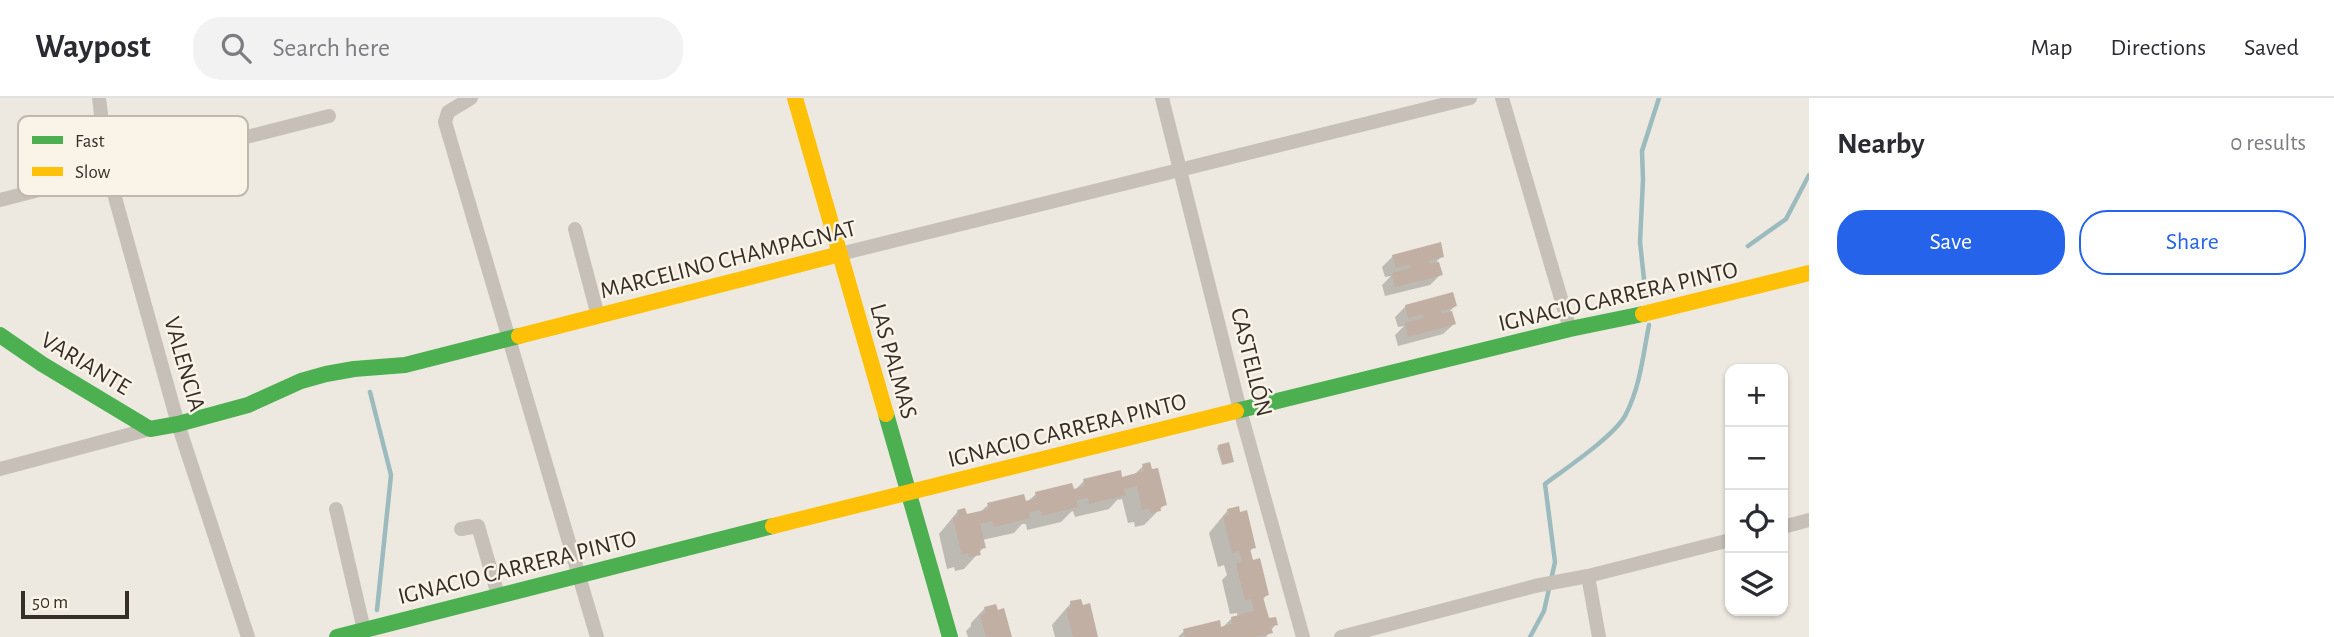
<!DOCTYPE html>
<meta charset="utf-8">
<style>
:root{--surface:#fff;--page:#f2f2f3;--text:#2b2b33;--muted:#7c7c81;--line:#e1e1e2;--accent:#2563eb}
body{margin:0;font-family:"Alegreya Sans",sans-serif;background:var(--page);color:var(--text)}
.controls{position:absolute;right:21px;bottom:21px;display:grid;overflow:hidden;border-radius:14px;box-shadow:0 2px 5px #0004}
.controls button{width:63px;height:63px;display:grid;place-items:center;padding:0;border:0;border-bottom:2px solid var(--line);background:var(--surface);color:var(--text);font:35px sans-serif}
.scale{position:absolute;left:21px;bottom:18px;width:108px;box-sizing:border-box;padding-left:7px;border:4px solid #362e28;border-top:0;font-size:19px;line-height:24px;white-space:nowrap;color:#362e28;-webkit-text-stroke:5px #faf3e7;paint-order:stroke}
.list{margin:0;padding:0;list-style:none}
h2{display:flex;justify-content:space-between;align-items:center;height:91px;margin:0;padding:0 28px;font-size:30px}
h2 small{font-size:23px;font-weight:400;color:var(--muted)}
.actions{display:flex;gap:14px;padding:21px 28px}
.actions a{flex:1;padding:16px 0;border:2px solid var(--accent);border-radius:28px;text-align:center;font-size:24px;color:var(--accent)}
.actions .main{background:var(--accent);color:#fff}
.icon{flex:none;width:38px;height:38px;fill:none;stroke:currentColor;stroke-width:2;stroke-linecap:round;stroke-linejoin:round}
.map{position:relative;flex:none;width:1809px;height:539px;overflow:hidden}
header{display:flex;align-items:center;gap:42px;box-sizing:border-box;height:98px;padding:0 35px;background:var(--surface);border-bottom:2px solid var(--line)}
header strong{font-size:33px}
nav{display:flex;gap:38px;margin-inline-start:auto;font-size:24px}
.search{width:490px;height:63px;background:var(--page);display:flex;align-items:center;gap:18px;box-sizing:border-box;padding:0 24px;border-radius:28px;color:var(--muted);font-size:26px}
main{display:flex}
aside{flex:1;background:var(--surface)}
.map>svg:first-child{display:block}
.shadow{fill:#0003}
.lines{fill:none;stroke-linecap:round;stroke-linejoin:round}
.stream{stroke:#9cbbbe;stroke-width:4.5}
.building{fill:#c0afa2}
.street{stroke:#c6c0b9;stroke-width:14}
.fast{stroke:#4caf50;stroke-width:16}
.slow{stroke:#ffc107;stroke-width:16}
.labels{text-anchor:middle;stroke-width:5;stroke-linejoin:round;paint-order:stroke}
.street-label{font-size:24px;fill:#362e28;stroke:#faf3e7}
.key{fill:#faf3e7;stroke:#bfb8ae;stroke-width:2}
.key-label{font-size:19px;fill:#362e28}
</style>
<header>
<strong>Waypost</strong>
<div class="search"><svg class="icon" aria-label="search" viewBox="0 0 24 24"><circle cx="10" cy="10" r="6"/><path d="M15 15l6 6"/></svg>Search here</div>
<nav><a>Map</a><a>Directions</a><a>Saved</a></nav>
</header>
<main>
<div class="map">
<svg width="1809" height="539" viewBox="0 0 1809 539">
<rect width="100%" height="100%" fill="#ede9e0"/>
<g class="shadow">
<polygon points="1393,158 1442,158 1437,163 1441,176 1430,187 1385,198 1382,187 1391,178 1385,179 1382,169"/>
<polygon points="1406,208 1455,208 1450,213 1454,226 1443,236 1398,248 1395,237 1404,228 1398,229 1395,219"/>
<polygon points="1219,348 1232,363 1230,365 1222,367 1217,350"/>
<polygon points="1143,368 1165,406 1144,427 1135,429 1134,424 1128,425 1122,401 1117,402 1109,411 1075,419 1073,413 1071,414 1061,424 1027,432 1026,426 1022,426 1014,435 982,442 984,449 964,471 955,473 954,469 947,471 939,436 958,413 965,419 979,415 988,407 1027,404 1036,396 1073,394 1084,383 1133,378"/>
<polygon points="1228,412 1254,449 1249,454 1267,497 1262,502 1267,523 1276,526 1266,539 1178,539 1184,533 1222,530 1231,521 1238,519 1237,515 1230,516 1222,482 1227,477 1224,467 1218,469 1209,435"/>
<polygon points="1071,505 1096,539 1055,539 1052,527"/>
<polygon points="985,510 1010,539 968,539 966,533 971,528 971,525"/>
</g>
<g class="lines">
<g class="stream">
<polyline points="1748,148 1786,121 1809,77"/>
<polyline points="1646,200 1640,144 1643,82 1642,53 1659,0"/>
<polyline points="370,294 391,377 377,512"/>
<path d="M1530,539L1544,513L1555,464L1545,386C1565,371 1616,337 1626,316C1640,289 1643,257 1649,227"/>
</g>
</g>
<g class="building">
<polygon points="1441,144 1444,159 1428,163 1429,166 1439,164 1443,177 1395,189 1392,175 1411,170 1410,166 1396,170 1392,157"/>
<polygon points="1453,194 1457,208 1441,213 1442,216 1452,213 1456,226 1408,239 1405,225 1424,220 1423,216 1408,220 1405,207"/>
<polygon points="1229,344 1234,364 1223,366 1218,347"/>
<polygon points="1150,364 1152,371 1158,370 1167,407 1160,409 1161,413 1150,415 1149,410 1142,412 1137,388 1124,391 1126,397 1089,406 1088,400 1076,402 1078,409 1042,418 1040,412 1029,414 1030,420 994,429 992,423 980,426 986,450 979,451 981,457 969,459 968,455 962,457 953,420 959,418 957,412 965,410 967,416 989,411 987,405 1024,396 1026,403 1036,400 1035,394 1072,385 1074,391 1085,388 1083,381 1121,372 1122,379 1144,373 1142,366"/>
<polygon points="1239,408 1240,414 1247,412 1256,450 1250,451 1253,462 1260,460 1269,497 1263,499 1269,520 1276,519 1278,527 1271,528 1273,535 1255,539 1185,539 1183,531 1220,522 1221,529 1227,527 1232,526 1231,519 1254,513 1251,501 1245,502 1236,466 1242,464 1239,453 1232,455 1223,418 1229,417 1227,411"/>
<polygon points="1081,501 1083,507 1090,505 1098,539 1073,539 1066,511 1071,510 1070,503"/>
<polygon points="996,506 998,512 1004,510 1012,539 986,539 980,517 986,515 984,509"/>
</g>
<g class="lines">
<g class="street">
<polyline points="99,0 108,74 178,326 248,539"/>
<polyline points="471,0 448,14 445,24 597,539"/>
<polyline points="1162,0 1240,312 1303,539"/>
<polyline points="1502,0 1570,231"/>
<polyline points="0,102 329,18"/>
<polyline points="575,131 598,218"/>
<polyline points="840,156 1470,0"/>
<polyline points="0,371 150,331"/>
<polyline points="336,411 364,532"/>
<polyline points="1783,429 1809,422"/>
<polyline points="461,431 478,428 498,497"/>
<polyline points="1588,478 1599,539"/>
<polyline points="1341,539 1535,488 1588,478 1730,442"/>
</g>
<g class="fast">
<polyline points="0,237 42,266 150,331 178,326 248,307 301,283 326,276 354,271 405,267 519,238"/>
<polyline points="1236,313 1570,231 1643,216"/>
<polyline points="886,316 950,539"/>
<polyline points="337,539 773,428"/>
</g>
<g class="slow">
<polyline points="795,0 886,316"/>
<polyline points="1643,216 1809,175"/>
<polyline points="519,238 840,156"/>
<polyline points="773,428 1236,313"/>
</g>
</g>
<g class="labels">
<g class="street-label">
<text transform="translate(728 161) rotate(-14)" y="8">MARCELINO CHAMPAGNAT</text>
<text transform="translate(1618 198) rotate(-13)" y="8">IGNACIO CARRERA PINTO</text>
<text transform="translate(894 263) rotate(74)" y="8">LAS PALMAS</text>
<text transform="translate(1252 264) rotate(76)" y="8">CASTELLÓN</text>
<text transform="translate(86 265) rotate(31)" y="8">VARIANTE</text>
<text transform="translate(185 266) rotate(74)" y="8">VALENCIA</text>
<text transform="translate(1067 332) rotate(-14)" y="8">IGNACIO CARRERA PINTO</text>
<text transform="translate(517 469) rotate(-14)" y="8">IGNACIO CARRERA PINTO</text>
</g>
</g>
<rect x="18" y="18" width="230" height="80" rx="10" class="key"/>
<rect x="32" y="38" width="31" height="8" fill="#4caf50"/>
<rect x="32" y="69" width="31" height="9" fill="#ffc107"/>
<g class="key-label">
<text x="75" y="49">Fast</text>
<text x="75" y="80">Slow</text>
</g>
</svg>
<div class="controls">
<button>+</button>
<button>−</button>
<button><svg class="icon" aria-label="locate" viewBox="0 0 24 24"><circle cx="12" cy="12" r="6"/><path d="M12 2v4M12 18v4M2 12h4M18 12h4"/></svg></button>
<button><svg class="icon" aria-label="layers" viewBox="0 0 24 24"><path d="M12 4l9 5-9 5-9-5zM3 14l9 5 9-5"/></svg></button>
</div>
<div class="scale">50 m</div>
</div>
<aside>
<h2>Nearby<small>0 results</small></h2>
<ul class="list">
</ul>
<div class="actions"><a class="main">Save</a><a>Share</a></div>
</aside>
</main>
